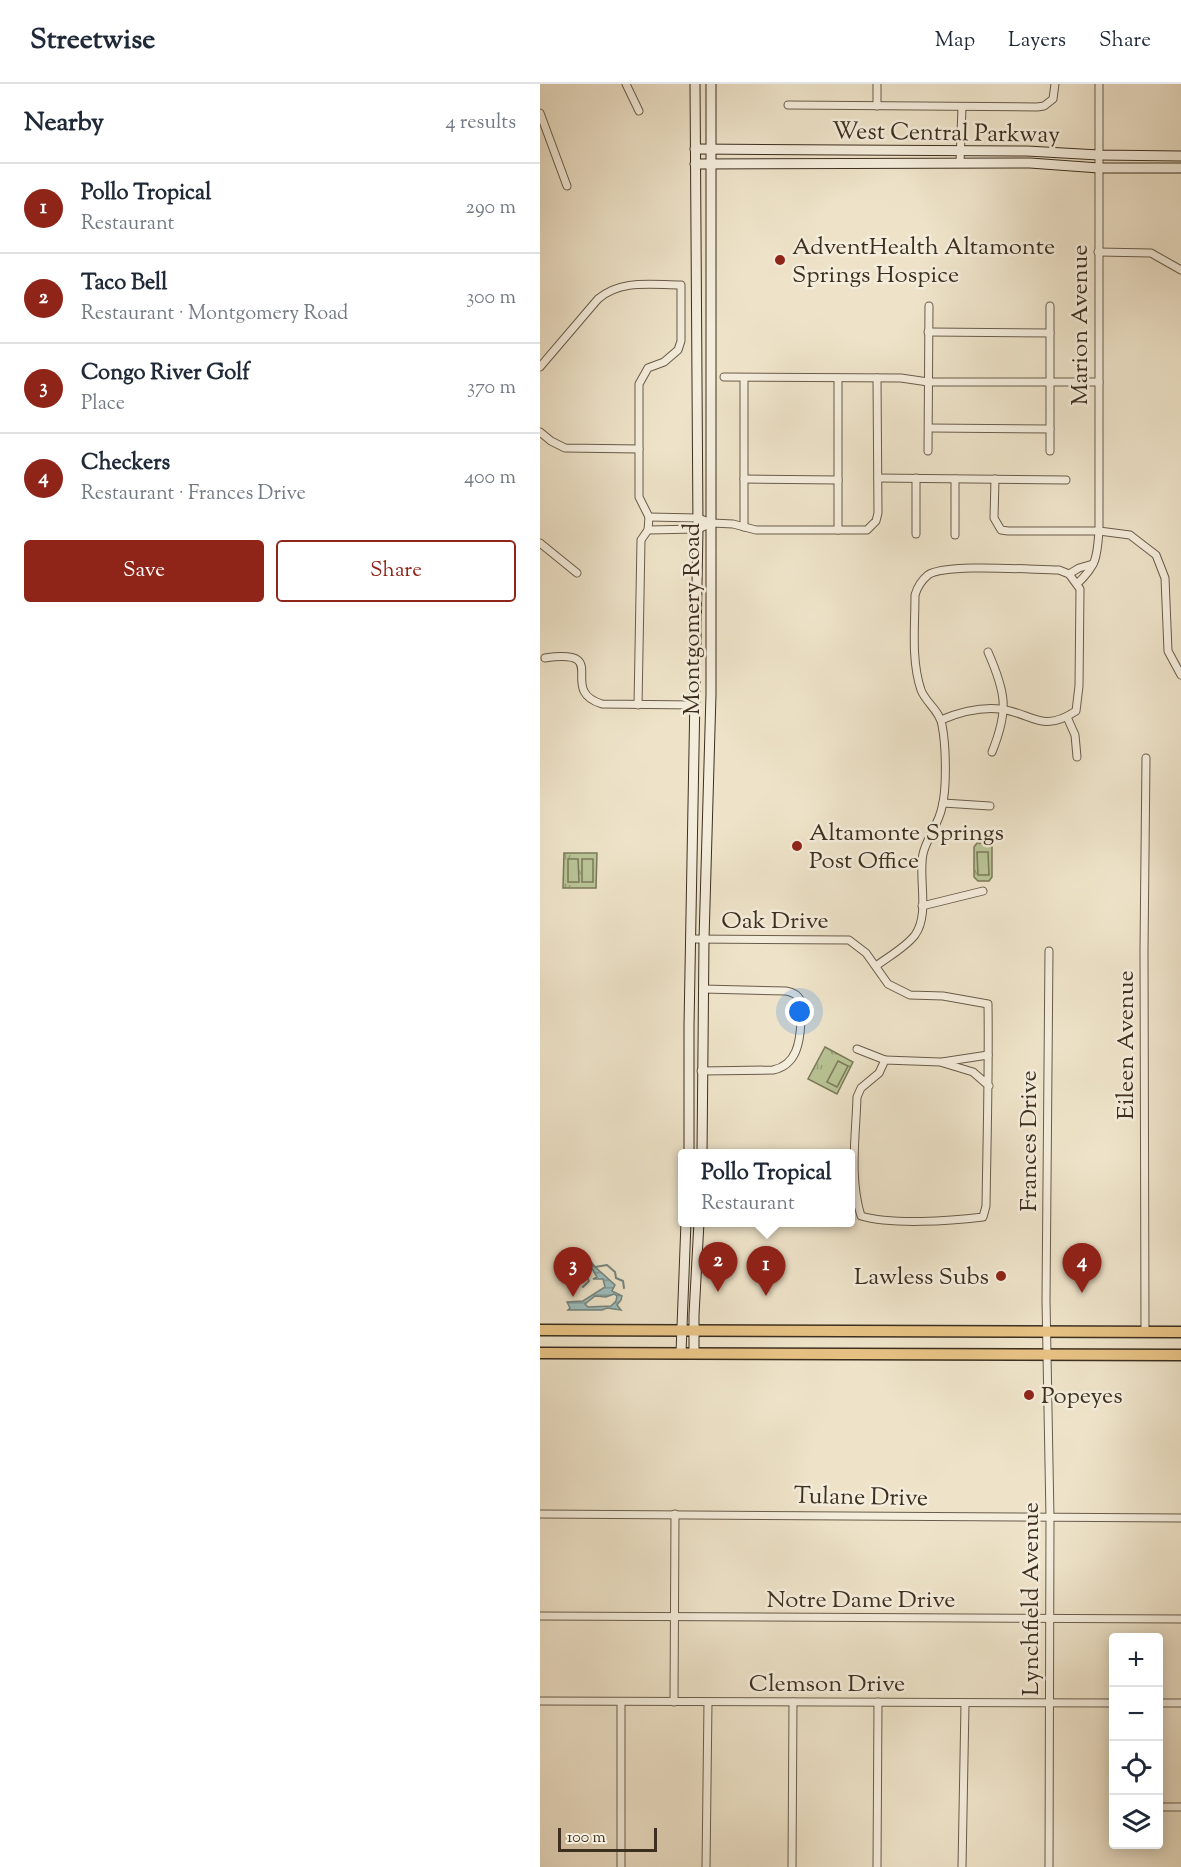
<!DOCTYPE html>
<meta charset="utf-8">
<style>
:root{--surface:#fff;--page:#f6f6f7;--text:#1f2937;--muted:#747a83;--line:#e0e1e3;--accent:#8f2418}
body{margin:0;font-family:"Sorts Mill Goudy",serif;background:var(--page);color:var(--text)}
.controls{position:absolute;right:18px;bottom:18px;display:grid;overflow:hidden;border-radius:6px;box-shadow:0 3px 15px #0003}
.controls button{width:54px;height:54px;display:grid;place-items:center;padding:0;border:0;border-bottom:2px solid var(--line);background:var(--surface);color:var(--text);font:30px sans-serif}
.scale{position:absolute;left:18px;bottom:15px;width:99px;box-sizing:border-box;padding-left:6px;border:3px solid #3d2f1f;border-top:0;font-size:16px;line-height:21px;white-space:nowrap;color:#3d2f1f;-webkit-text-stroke:4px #f4eddc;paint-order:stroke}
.you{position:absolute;left:260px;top:928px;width:21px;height:21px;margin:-15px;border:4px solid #fff;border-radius:50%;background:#1a73e8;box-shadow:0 0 0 9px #1a73e833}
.badge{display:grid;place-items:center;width:39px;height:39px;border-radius:50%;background:var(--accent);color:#fff;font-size:20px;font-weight:700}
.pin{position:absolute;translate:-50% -50px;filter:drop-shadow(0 2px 3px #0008)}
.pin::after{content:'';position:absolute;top:32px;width:21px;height:18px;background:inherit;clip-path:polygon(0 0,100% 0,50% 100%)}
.popup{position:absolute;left:138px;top:1065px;width:177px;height:78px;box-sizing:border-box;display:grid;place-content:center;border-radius:6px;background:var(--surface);filter:drop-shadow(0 2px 4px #0005);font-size:20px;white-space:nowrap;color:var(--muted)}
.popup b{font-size:22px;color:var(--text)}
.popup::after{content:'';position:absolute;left:50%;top:100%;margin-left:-12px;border:12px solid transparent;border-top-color:var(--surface)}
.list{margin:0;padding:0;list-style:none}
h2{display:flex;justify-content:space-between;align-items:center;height:78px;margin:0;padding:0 24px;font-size:26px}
h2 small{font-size:20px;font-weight:400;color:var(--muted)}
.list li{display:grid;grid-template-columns:39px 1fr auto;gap:18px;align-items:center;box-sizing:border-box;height:90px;padding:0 24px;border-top:2px solid var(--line)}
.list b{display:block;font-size:22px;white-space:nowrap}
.list p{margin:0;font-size:20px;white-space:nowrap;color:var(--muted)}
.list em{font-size:20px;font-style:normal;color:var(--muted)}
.actions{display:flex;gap:12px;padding:18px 24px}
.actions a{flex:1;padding:14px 0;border:2px solid var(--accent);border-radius:6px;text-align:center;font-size:21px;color:var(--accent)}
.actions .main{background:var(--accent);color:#fff}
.icon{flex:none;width:33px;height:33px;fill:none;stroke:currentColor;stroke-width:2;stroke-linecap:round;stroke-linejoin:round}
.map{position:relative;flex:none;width:641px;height:1783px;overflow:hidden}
header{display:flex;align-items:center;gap:36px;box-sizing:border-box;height:84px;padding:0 30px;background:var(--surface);border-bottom:2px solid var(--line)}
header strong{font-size:28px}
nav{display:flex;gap:33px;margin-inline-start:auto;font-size:21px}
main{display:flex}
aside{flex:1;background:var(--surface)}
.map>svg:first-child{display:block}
.park{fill:url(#park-tufts);stroke:#7b7a5a;stroke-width:1.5}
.garden{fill:#b9c496;stroke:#7b7a5a;stroke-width:1.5}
.water{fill:url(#water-rules);stroke:#75847d;stroke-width:1.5;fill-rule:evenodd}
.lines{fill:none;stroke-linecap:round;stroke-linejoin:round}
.stream{stroke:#75847d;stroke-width:2}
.street-casing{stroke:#695c4a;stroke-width:9}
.secondary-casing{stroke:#3d2f1f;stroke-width:11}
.primary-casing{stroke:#3d2f1f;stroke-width:13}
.street{stroke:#f4eddc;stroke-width:7}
.secondary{stroke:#f4eddc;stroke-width:9}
.primary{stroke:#e7c284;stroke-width:10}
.poi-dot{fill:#8f2418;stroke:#f4eddc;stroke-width:2}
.labels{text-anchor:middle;stroke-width:5;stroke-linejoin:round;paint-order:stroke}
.street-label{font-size:24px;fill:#3d2f1f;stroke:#f4eddc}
.poi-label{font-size:24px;fill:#3d2f1f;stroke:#f4eddc;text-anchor:start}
</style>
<header>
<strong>Streetwise</strong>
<nav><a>Map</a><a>Layers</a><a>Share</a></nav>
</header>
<main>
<aside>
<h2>Nearby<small>4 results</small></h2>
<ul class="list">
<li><span class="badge">1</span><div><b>Pollo Tropical</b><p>Restaurant</p></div><em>290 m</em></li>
<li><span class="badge">2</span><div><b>Taco Bell</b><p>Restaurant · Montgomery Road</p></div><em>300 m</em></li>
<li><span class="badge">3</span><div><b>Congo River Golf</b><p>Place</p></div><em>370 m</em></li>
<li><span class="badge">4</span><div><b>Checkers</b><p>Restaurant · Frances Drive</p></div><em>400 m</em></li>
</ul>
<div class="actions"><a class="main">Save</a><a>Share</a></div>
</aside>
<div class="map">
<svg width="641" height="1783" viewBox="0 0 641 1783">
<defs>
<pattern id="park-tufts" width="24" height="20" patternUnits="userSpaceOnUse" patternTransform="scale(1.5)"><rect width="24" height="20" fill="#b9c496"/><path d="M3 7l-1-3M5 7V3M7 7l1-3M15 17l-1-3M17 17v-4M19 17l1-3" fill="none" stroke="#98a07a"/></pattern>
<pattern id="water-rules" width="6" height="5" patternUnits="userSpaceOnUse" patternTransform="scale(1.5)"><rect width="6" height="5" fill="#9bbdbc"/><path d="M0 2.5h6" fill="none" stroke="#809a98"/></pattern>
</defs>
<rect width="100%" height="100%" fill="#eee3c9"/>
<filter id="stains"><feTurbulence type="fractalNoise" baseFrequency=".00333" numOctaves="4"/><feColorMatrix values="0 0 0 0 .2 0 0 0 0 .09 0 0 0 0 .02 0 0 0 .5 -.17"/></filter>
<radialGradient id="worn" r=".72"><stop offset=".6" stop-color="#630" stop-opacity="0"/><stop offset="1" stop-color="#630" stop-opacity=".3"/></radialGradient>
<g class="park">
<polygon points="437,759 448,759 452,763 452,793 449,797 438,797 434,793 434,763"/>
<polygon points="24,769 57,769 56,804 23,804"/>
<polygon points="285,963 313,978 297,1010 268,995"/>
</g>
<g class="garden">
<polygon points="437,768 448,768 449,791 438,791"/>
<polygon points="28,775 38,775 39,798 28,798"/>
<rect x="42" y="775" width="11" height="23"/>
<polygon points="298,977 308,982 297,1003 287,998"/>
</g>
<path class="water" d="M53,1181L75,1201L72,1207L82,1212L81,1216L77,1221L81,1226L67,1224L62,1226H28L30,1224L27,1218L43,1217L65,1203L63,1195H53L57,1193L51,1183ZM74,1210L77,1212L76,1217L71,1222L48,1223L45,1220L55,1212L66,1213Z"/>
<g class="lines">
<g class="stream">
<polyline points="51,1178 55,1183 67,1181 75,1188 76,1194 83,1197 84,1204"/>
<polyline points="32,1179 37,1179"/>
<polyline points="40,1180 49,1178"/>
<polyline points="43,1203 49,1197 46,1191 51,1183"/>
</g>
<defs>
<g id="street">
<polyline points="86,0 99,27"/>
<polyline points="248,21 497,23 504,22 513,15 515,0"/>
<polyline points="337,22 337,0"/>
<polyline points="0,29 27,102"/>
<polyline points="420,79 422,23"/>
<polyline points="558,168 611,169 641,186"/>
<polyline points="388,248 510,249"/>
<path d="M0,283L58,215C81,195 112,201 141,201V257L138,266L124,278L108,284L99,300V413L109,433L108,446L101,456L98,621"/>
<polyline points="184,293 361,294 388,298 559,298"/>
<polyline points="298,294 298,446"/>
<polyline points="389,344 510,345"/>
<polyline points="0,348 11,357 25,364 99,365"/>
<polyline points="388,367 389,222"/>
<polyline points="510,367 510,222"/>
<polyline points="338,394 526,396"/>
<polyline points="376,394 376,450"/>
<polyline points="204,395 298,396"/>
<polyline points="415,395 415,451"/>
<polyline points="455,395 454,434 461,446 468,447 559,447 590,451 616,471 625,494 628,567 641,591"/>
<polyline points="109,433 158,434 172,439 193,440 216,446 327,446 336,437 338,429 337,294"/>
<polyline points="204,443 204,294"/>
<polyline points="108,446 158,445 172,439"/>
<polyline points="0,459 37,489"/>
<polyline points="529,490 539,484 553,480"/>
<path d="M537,500C557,481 557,473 559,447V0"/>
<path d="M448,568C466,609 469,626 452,668"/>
<path d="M5,574C73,564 16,606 62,620L155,621"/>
<polyline points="527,633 535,651 537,673"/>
<polyline points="403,719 450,722"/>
<polyline points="382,822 443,807"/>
<path d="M151,855L309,856L326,869L348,900L370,911L403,912L448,920C449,987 447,1054 446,1122L443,1133C410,1137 352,1141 321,1132C309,1094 316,1051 317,1013L321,1004L339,989L345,976L400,978L433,988L449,1002"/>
<path d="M336,882C348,873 366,863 375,851C390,830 378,794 383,770C386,755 399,740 402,723C407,704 406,661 402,641C400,627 386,619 381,606C371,576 375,542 375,511C377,504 382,496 388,491C405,479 493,486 519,486L529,490L540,505L539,602L536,627C501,650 493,629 460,625C439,623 420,628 401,636"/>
<polyline points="317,965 345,976"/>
<polyline points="402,978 448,971"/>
<path d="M161,987L233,986C257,981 260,958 261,937C262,931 263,923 261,917C258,911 252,908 246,907L163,905"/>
<polyline points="605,1248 604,867 606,674"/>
<polyline points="0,1430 641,1434"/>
<polyline points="0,1532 641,1535"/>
<polyline points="0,1617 574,1619"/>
<polyline points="134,1618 135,1430"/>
<polyline points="618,1619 641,1619"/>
<polyline points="618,1723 641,1723"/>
<polyline points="81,1783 81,1618"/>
<polyline points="166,1783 168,1618"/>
<polyline points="252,1783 253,1618"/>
<polyline points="337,1783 338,1618"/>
<polyline points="422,1783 425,1620"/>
<polyline points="509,1783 510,1434 506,1216 509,867"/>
</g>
<g id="secondary">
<polyline points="155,65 487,67 559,71 641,72"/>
<polyline points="155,80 490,79 559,84 641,84"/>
<polyline points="149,1070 149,942 158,445 155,0"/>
<polyline points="162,1070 164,856 171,610 171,0"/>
<polyline points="154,1268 154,1231 159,1138"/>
<polyline points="141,1269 146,1138"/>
</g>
<g id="primary">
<polyline points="0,1246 641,1248"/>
<polyline points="0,1269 641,1271"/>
</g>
</defs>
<use href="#street" class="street-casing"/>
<use href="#secondary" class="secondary-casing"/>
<use href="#primary" class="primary-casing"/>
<use href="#street" class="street"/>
<use href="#secondary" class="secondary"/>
<use href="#primary" class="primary"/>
</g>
<g class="poi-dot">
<circle cx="240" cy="176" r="6"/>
<circle cx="257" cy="762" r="6"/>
<circle cx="461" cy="1192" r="6"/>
<circle cx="489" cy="1311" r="6"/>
</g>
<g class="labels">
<g class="street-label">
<text transform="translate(406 48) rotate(1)" y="8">West Central Parkway</text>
<text transform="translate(539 241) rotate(-90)" y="8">Marion Avenue</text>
<text transform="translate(151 535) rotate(-90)" y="8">Montgomery Road</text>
<text x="235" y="844">Oak Drive</text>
<text transform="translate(585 961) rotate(-90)" y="8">Eileen Avenue</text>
<text transform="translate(488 1057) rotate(-90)" y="8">Frances Drive</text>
<text transform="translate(321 1412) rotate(1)" y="8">Tulane Drive</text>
<text x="321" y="1523">Notre Dame Drive</text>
<text transform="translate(490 1515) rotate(-90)" y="8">Lynchfield Avenue</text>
<text x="287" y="1607">Clemson Drive</text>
</g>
<g class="poi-label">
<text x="252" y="170">AdventHealth Altamonte<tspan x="252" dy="28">Springs Hospice</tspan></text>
<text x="269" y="756">Altamonte Springs<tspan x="269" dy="28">Post Office</tspan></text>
<text x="449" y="1200" text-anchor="end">Lawless Subs</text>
<text x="501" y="1319">Popeyes</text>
</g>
</g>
<rect width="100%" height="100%" filter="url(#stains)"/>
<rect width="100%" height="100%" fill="url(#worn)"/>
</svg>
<div class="controls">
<button>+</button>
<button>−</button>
<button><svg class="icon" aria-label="locate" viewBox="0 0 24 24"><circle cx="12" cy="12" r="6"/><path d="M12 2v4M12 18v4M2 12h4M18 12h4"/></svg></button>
<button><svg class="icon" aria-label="layers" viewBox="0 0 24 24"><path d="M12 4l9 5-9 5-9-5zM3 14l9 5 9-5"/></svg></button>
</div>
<div class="scale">100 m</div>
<div class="you"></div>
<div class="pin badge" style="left:226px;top:1212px">1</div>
<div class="popup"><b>Pollo Tropical</b>Restaurant</div>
<div class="pin badge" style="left:178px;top:1208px">2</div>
<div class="pin badge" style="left:33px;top:1213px">3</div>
<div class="pin badge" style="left:542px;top:1209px">4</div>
</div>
</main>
